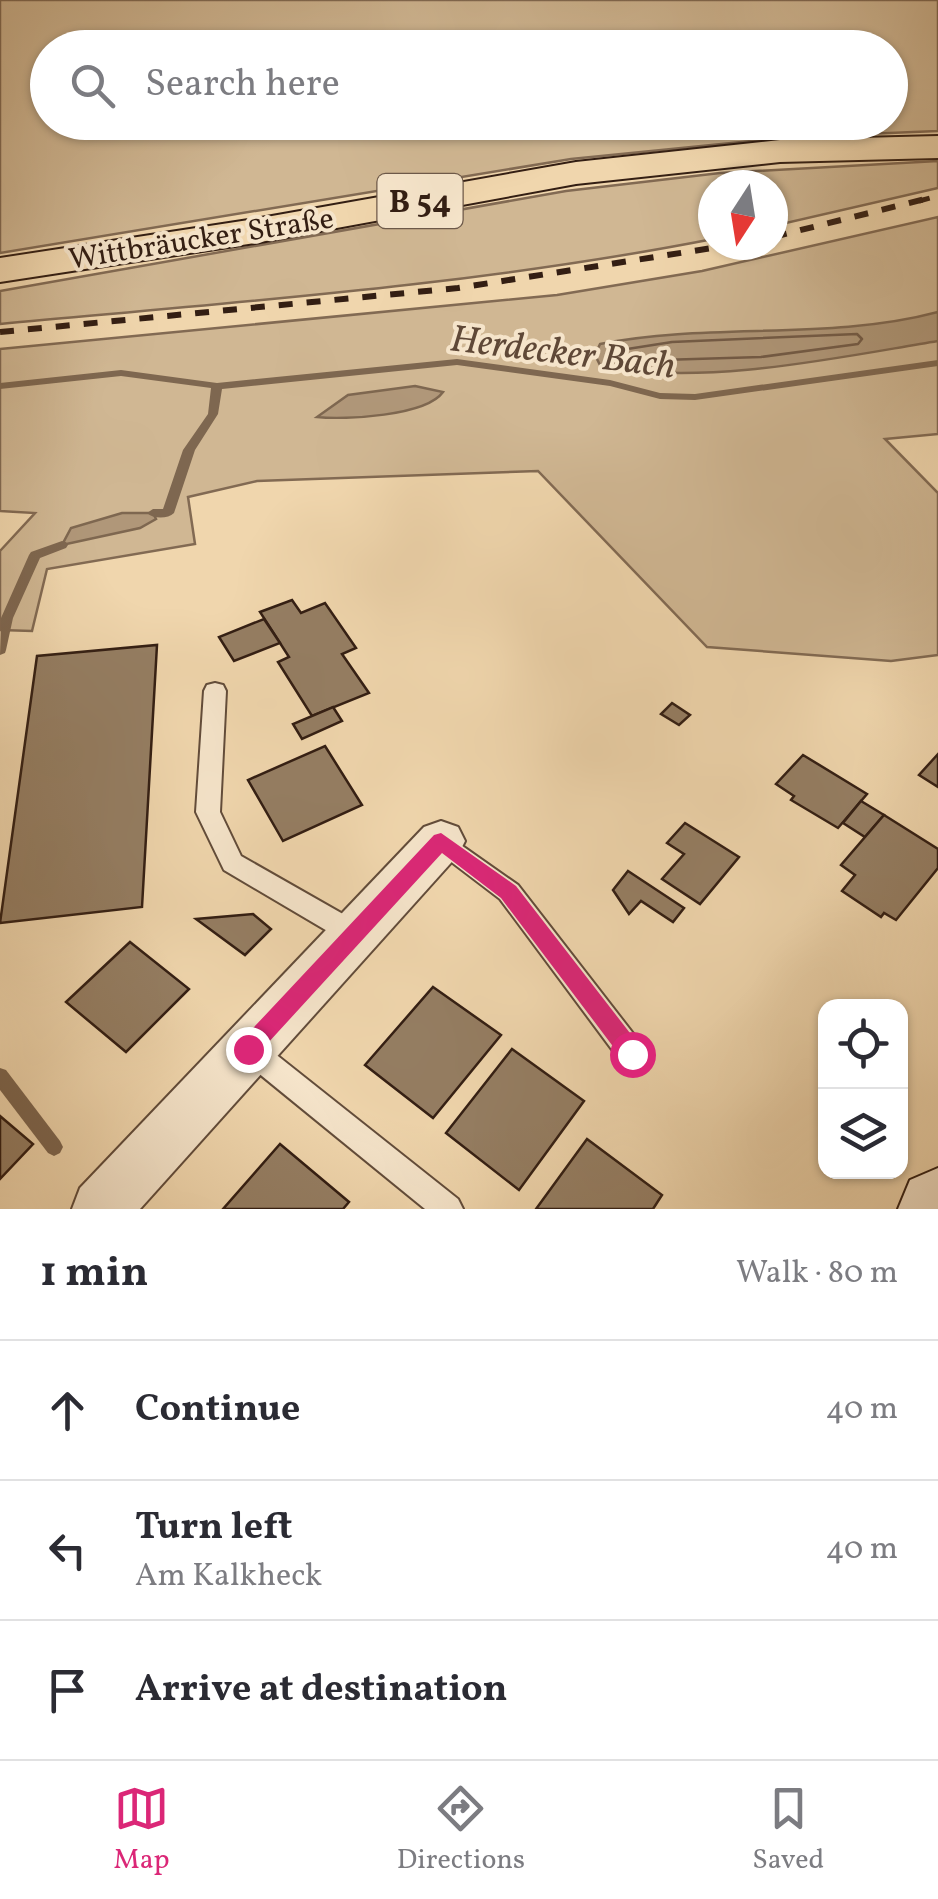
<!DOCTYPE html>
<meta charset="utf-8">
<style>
:root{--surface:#fff;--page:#f7f7f7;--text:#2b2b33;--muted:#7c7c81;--line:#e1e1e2;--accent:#db2777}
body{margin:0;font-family:Vollkorn,serif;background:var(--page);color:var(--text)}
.controls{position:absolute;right:30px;bottom:30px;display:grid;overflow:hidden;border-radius:20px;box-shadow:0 2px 8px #0004}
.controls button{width:90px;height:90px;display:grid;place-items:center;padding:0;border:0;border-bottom:2px solid var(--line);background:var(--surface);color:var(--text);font:50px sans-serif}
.compass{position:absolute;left:698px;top:170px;width:90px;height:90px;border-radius:50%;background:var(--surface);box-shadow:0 2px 8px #0004;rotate:192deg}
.stop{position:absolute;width:30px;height:30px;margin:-22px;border:8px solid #db2777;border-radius:50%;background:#fff}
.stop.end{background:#db2777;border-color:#fff;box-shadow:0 2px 10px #0008}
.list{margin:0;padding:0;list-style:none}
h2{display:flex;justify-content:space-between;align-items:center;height:130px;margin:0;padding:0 40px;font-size:42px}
h2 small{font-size:32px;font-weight:400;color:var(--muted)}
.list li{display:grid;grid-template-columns:65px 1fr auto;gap:30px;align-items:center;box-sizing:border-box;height:140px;padding:0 40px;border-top:2px solid var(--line)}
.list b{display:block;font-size:38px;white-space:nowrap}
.list p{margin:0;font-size:32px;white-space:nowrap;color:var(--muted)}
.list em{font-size:32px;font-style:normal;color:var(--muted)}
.icon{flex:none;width:55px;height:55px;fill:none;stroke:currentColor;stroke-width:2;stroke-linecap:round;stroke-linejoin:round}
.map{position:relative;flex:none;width:938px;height:1209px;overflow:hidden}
.search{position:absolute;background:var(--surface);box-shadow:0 2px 8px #0004;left:30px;right:30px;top:30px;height:110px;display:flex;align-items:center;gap:25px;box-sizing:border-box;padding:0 35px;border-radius:55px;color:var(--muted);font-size:38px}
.sheet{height:550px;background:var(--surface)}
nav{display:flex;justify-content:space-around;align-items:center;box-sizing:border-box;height:140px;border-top:2px solid var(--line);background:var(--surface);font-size:28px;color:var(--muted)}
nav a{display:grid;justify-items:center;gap:5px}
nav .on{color:var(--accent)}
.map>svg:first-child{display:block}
.green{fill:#d0b793;stroke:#826a53;stroke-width:2.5;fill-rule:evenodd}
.water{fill:#b09779;stroke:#7e6750;stroke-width:2.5}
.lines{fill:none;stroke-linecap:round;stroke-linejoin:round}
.shore{stroke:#725a46;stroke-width:2.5}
.stream{fill:#7e6750;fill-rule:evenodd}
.building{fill:#957e63;stroke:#331e13;stroke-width:2.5}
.lane-casing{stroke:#624c3a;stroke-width:4}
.street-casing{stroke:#624c3a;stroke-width:4}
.secondary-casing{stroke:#331e13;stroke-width:4}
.primary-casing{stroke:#331e13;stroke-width:4}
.lane{fill:#f5e4ca;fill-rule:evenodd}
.street{fill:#f5e4ca;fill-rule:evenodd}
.secondary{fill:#f5e4ca;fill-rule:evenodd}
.primary{fill:#f0d6ad;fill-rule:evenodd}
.rail-far1{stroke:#331e13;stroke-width:5;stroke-dasharray:11 11;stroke-linecap:butt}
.rail{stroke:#331e13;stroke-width:6;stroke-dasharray:14 14;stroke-linecap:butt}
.route{fill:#db2777}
.labels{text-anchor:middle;stroke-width:8;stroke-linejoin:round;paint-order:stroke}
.far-street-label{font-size:30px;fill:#331e13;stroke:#f5e4ca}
.shield{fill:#f5e4ca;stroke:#6d594a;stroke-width:2.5}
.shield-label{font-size:32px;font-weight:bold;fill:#331e13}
.water-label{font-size:38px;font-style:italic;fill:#5f4837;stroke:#f5e4ca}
</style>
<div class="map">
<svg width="938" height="1209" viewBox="0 0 938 1209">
<rect width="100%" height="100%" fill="#f0d6ad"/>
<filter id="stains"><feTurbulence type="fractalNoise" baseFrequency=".002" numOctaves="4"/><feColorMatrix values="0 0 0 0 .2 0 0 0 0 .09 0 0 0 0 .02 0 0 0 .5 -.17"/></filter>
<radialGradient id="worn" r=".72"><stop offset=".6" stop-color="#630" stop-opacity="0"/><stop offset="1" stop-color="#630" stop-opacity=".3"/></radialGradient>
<g class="green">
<path d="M0,0H938V131L792,137L571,159L0,253ZM48,48H890V122H48Z"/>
<path d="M938,161V188L773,226V185H713V239C478,285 238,302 0,324V291L566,191L720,173Z"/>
<polygon points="938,217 938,434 885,439 938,493 938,655 891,661 707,647 538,471 257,481 188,497 195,544 47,569 32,631 0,630 0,551 35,513 0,511 0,349 557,295 702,271"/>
</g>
<g class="water">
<path d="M938,312V341C829,359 711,385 601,367L595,355L600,344C711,322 830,341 938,312Z"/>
<path d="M415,386L443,392C426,416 345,420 317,417L348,395Z"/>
<polygon points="122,513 153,513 156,519 140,528 62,545 71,528"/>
</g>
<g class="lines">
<polygon class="shore" points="857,334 862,339 858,344 761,357 628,361 617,355 621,350 672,342"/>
<g class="stream">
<path d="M457,359L610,380L660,393L695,394L938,360V366L695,400L660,399L610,386L457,365L222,389L218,414L195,450L174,513C168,519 153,519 147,513L153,509H163L183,450L208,414L211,388L121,376L0,389V383L121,370L217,383Z"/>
<polygon points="62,541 66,542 68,545 66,548 40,558 13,618 6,650 5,653 0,655 1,618 29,555 31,552"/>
<polygon points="0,1068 6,1070 60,1141 63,1147 60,1153 54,1156 48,1153 0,1090"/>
</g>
</g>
<g class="building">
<polygon points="292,600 301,613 325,603 356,648 342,654 369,693 312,716 278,662 289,657 260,612"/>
<polygon points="264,619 280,643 234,661 219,637"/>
<polygon points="157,645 142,907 0,923 37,656"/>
<polygon points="672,703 690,715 679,725 661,714"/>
<polygon points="333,707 342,721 302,739 293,724"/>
<polygon points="325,746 362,805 283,841 248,780"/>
<polygon points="938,754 938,787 919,775"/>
<polygon points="803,755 867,794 838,828 791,800 794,796 776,784"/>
<polygon points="861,801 884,815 865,837 843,823"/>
<polygon points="884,815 938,849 938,868 896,920 884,913 881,917 842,891 855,875 841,865"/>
<polygon points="685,823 739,857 700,904 662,879 684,854 667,843"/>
<polygon points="628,871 684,908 673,922 641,901 629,914 613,890"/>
<polygon points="253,914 271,929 245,955 196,919"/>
<polygon points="130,942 189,989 126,1052 66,1002"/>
<polygon points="433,987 501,1035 433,1118 365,1065"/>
<polygon points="512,1049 584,1101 519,1190 446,1133"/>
<polygon points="0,1116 33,1144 0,1179"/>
<polygon points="587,1139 662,1195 653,1209 536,1209"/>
<polygon points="280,1144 349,1202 343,1209 223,1209"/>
</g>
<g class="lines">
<defs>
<g id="lane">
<polygon points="215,683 223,685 226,691 220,812 241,856 364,926 368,934 364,942 355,945 346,942 224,870 196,812 204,691 207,685"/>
<polygon points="441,831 518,885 642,1045 645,1054 642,1063 632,1067 622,1063 500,899 433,848 429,841 433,834"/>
<polygon points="250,1037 259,1041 458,1199 463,1209 425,1209 241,1059 237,1050 241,1041"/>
</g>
<polygon id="street" points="441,821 458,827 465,841 458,855 140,1209 72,1209 80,1188 424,827"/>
<polygon id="secondary" points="938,1168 938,1209 898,1209 910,1180"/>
<polygon id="primary" points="938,136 938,158 780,162 576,184 255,243 0,282 0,258 255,219 576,162 780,140"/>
</defs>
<use href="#lane" class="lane-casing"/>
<use href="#street" class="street-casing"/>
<use href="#secondary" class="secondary-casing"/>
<use href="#primary" class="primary-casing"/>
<use href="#lane" class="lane"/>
<use href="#street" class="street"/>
<use href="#secondary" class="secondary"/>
<use href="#primary" class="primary"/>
<polyline class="rail-far1" points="919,201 938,196"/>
<g class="rail">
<polyline points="773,237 929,198"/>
<polyline points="0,332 458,288 731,245"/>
</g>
</g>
<polygon class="route" points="441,833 516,886 640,1046 643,1054 640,1061 632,1064 624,1061 501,898 442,853 256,1056 248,1059 241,1056 238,1049 241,1041 434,835"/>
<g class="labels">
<g class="far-street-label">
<text transform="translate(201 238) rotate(-9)" y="10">Wittbräucker Straße</text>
</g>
<rect class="shield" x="377.5" y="174" width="85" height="54" rx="8"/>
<g class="shield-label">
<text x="420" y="212">B 54</text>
</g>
<g class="water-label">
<text transform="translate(563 351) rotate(7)" y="13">Herdecker Bach</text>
</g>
</g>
<rect width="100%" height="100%" filter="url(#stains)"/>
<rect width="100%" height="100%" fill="url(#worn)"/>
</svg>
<div class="controls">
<button><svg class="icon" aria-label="locate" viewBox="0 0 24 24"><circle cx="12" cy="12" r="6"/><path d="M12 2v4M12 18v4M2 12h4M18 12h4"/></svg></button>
<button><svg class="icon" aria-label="layers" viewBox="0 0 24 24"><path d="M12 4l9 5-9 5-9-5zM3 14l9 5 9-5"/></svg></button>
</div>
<svg class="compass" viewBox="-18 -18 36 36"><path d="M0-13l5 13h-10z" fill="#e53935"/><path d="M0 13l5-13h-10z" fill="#7c7c81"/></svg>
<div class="stop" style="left:632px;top:1054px"></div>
<div class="stop end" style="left:248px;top:1049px"></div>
<div class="search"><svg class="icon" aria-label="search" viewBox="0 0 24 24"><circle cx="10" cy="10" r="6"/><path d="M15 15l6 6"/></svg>Search here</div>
</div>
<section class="sheet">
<h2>1 min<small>Walk · 80 m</small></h2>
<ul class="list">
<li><svg class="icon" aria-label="ahead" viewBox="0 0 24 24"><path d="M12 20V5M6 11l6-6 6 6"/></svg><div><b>Continue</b></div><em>40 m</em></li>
<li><svg class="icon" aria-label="left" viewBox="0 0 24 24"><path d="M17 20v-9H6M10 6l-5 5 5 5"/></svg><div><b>Turn left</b><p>Am Kalkheck</p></div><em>40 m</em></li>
<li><svg class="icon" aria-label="arrive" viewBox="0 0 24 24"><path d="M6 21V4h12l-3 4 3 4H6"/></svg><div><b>Arrive at destination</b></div></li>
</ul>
</section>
<nav>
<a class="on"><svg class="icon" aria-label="map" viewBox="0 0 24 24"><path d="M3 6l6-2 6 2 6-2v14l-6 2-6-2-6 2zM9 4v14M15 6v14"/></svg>Map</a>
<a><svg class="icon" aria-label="directions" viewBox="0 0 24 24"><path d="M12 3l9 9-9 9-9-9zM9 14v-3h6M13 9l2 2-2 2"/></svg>Directions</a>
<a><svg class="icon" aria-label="saved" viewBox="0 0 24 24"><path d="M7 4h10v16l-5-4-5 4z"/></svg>Saved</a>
</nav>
